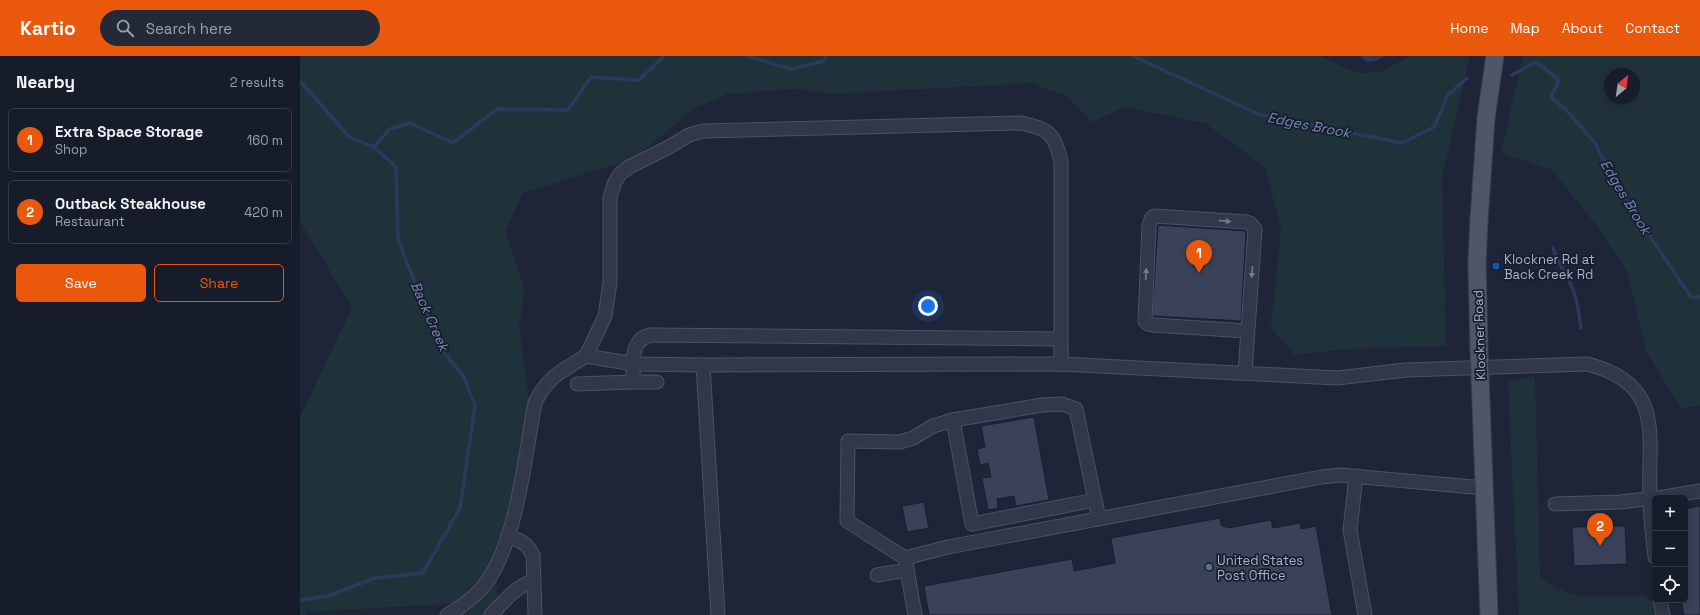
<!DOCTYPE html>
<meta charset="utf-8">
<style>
:root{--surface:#161c2a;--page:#232936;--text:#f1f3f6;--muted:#9ea1a8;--line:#353a47;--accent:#ea580c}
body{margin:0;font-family:"Space Grotesk",sans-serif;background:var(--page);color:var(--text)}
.controls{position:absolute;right:12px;bottom:12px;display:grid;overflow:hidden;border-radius:6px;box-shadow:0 2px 10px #0003}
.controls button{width:36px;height:36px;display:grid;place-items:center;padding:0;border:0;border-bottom:1px solid var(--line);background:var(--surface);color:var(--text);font:20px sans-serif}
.compass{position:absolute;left:1304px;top:12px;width:36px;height:36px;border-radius:50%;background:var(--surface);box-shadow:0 2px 10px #0003;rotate:29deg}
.you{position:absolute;left:628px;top:250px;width:14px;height:14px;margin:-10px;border:3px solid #fff;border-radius:50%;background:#1a73e8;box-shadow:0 0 0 6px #1a73e833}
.badge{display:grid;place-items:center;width:26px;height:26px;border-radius:50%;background:var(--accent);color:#fff;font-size:13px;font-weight:700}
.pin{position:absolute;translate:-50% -33px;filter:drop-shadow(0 1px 2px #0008)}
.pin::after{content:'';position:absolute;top:21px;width:14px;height:12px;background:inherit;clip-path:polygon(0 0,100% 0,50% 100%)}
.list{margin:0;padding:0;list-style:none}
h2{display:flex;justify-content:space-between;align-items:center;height:52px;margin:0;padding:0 16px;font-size:17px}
h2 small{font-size:13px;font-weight:400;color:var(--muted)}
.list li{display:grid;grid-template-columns:26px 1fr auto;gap:12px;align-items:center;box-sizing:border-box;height:64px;margin:0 8px 8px;padding:0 8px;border:1px solid var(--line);border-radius:6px}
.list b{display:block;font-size:15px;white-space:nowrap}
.list p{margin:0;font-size:13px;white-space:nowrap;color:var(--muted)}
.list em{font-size:13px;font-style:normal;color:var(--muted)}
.actions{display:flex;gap:8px;padding:12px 16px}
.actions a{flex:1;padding:9px 0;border:1px solid var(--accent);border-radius:6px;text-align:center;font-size:14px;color:var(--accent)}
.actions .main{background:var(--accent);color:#fff}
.icon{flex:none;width:22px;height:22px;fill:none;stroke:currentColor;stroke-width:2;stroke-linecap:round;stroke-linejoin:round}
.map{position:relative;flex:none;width:1400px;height:559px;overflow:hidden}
header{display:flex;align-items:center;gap:24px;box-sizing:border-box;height:56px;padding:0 20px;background:var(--accent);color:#fff}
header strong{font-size:19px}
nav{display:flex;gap:22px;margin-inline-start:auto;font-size:14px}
.search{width:280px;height:36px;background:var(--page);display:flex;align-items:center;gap:10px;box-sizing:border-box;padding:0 14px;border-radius:22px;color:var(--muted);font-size:15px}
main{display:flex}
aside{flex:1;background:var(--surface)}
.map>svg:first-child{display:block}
.green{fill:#203239;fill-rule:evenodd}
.water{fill:#2c395d}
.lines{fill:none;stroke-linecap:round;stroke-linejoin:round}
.stream{stroke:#2c395d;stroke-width:3.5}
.building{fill:#3a4259;stroke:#191f2f}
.minor-casing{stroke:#4c5264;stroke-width:15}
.major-casing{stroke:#3b4152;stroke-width:19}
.minor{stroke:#323749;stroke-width:13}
.major{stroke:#4f5669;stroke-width:17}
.oneway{fill:#757a8e}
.transit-dot{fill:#1a4fb4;stroke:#171d2d;stroke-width:1.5}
.service-dot{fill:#5c6f8a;stroke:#171d2d;stroke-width:1.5}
.labels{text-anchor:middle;stroke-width:3.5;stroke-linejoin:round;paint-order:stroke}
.poi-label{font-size:13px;fill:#abb1c6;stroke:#171d2d;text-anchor:start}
.street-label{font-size:13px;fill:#abb1c6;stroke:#171d2d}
.water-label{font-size:14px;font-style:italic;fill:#7989b5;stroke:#171d2d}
</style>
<header>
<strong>Kartio</strong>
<div class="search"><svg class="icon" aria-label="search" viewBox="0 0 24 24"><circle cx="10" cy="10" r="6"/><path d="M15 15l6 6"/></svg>Search here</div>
<nav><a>Home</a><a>Map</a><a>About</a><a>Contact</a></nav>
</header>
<main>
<aside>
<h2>Nearby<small>2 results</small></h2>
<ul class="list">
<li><span class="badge">1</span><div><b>Extra Space Storage</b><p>Shop</p></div><em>160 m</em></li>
<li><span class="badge">2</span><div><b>Outback Steakhouse</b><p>Restaurant</p></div><em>420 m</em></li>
</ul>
<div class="actions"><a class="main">Save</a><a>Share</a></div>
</aside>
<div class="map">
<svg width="1400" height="559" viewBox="0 0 1400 559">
<rect width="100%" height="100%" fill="#1e2538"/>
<g class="green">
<polygon points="0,0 1021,0 1056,17 1082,16 1109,0 1170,0 1142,122 1146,290 1046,293 995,299 971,272 981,173 965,111 905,67 824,51 793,66 767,40 731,27 529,38 496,33 427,38 394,53 333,103 223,137 205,176 225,235 219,270 232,366 197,508 197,559 160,559 159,547 7,556 6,559 0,559 0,361 52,252 0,165"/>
<path d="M1223,0H1400V349L1381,353L1346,295L1327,216L1297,170L1252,114L1201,97ZM1310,18H1334V42H1310Z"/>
<polygon points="1235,320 1240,521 1263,535 1279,540 1345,540 1354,549 1355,559 1219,559 1208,326"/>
</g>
<path class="water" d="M1060,0H1085C1076,5 1068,10 1060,0Z"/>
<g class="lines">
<g class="stream">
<polyline points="447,0 491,13 524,5 526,0"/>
<polyline points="833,0 958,58 1102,87 1134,71 1148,39 1167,22"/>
<polyline points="1212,19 1236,6 1259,24 1251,41 1268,56 1295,87 1322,139 1391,241 1400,241"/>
<polyline points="0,25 49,81 74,91 96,111 98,184 142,294 164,321 175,350 160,452 123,517 75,522 28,540 0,544"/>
<polyline points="74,91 90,73 110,67 153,87 197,53 268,54 291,21 339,24 364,0"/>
<path d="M1253,192C1257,205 1265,216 1271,229C1277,242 1279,257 1281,272"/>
</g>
</g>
<g class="building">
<polygon points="858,169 946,175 941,265 852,260"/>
<polygon points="734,361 749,444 716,450 714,440 697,443 698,452 688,454 682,422 691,421 688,407 680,409 677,393 685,391 681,370"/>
<polygon points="624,446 629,472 607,476 602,450"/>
<polygon points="1400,450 1400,559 1384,559 1381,544 1385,544 1385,453"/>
<polygon points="920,462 921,469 928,472 971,464 973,472 1000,467 1001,473 1016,470 1032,559 629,559 624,530 772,503 774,515 815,507 811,482"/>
<polygon points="1325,470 1327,508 1274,510 1272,471"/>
</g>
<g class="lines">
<defs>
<g id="minor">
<path d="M403,309L334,308L286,300L305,260L310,226V142L314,128L320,118L329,111L369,91L389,79L403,75L721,67C749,73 754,77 761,105V308"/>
<polyline points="945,317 955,173 950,167 947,166 854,160 851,163 849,170 845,265 848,268 853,269 947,275"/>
<path d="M357,326H333C334,309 329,283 351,279L761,283"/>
<polyline points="277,328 333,326"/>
<polyline points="653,364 672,468 795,444"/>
<polyline points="1056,420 1050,474 1065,559"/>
<polyline points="1358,442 1400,435"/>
<polyline points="1255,448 1320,446 1355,442"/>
<polyline points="799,463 776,353 762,348 742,349 653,364 633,370 613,382 600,386 548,385 547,465 605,502 648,491 1022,421 1040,419 1184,432"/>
<path d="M208,480C221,485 226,486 233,499L235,559"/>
<polyline points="605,502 615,559"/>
<polyline points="577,519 607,514"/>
<polyline points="1360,544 1363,559"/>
<path d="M147,559C163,550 181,536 190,521C218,477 225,399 235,347C247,321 263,314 286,300"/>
<path d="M191,559C204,546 215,530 234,525"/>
<path d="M418,559L403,309L761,308L1037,322L1106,314L1287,308C1367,328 1347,381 1350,443C1350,463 1353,482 1355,501"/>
</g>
<polyline id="major" points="1189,559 1179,293 1177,207 1179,164 1186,62 1195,0"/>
</defs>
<use href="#minor" class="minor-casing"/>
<use href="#major" class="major-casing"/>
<use href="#minor" class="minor"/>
<use href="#major" class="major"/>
</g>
<defs><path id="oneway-solid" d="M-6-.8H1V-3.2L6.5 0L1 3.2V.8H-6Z"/></defs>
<g class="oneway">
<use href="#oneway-solid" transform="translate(925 165) rotate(4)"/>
<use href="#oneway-solid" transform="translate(952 216) rotate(95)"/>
<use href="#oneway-solid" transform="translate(846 218) rotate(-87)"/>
</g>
<rect class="transit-dot" x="1192" y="206" width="8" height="8" rx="2"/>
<circle class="service-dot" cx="909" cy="511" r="4"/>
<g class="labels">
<g class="poi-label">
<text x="1204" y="208">Klockner Rd at<tspan x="1204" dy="15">Back Creek Rd</tspan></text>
<text x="917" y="509">United States<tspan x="917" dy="15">Post Office</tspan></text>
</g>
<g class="street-label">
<text transform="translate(1179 279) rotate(-92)" y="5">Klockner Road</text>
</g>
<g class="water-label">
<text transform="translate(1009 69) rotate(11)" y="5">Edges Brook</text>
<text transform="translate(1326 141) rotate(59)" y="5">Edges Brook</text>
<text transform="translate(130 260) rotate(66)" y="5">Back Creek</text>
</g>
</g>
</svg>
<div class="controls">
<button>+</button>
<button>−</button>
<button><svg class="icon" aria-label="locate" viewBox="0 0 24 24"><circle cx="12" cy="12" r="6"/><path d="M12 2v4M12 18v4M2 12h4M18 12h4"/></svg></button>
</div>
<svg class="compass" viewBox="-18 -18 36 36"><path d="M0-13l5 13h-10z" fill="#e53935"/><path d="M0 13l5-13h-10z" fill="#9ea1a8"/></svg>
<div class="you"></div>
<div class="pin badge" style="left:899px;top:217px">1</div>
<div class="pin badge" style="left:1300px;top:490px">2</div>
</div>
</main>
